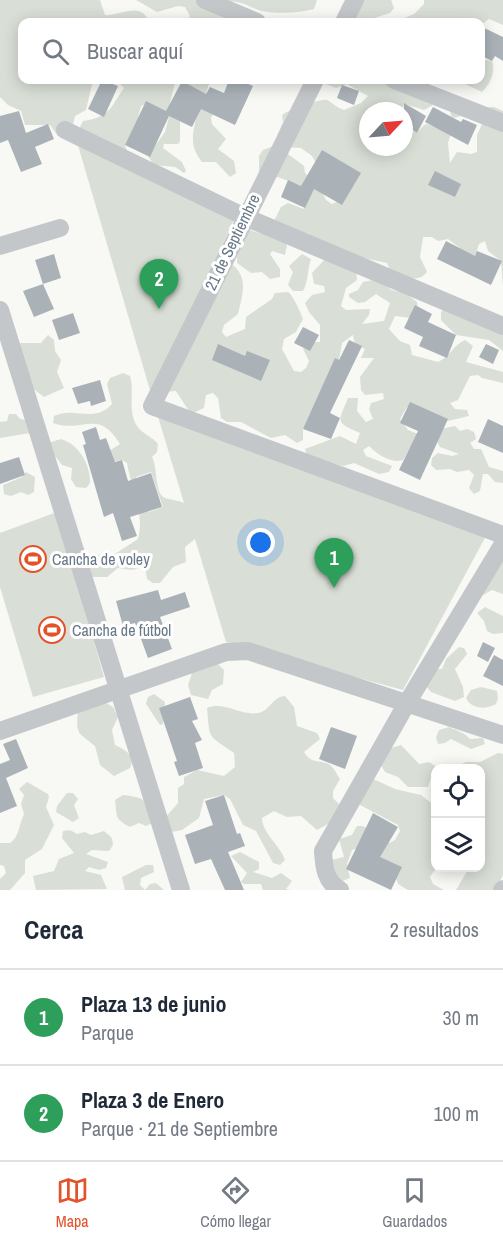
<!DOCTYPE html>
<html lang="es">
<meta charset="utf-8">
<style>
:root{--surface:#fff;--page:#f2f2f3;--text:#1f2937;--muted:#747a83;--line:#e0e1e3;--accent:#e3532a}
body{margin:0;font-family:"Archivo Narrow",sans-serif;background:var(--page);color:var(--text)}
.controls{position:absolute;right:18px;bottom:18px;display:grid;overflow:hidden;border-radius:12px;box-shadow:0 3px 15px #0003}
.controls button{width:54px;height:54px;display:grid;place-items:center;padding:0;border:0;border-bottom:2px solid var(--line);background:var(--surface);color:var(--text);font:30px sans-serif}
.compass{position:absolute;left:359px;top:102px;width:54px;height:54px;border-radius:50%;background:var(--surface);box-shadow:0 3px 15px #0003;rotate:64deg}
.you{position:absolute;left:261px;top:543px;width:21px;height:21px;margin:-15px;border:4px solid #fff;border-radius:50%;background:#1a73e8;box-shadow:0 0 0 9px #1a73e833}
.badge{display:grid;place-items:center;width:39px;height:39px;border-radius:50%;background:var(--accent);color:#fff;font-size:20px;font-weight:700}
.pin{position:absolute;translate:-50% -50px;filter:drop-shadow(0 2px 3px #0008)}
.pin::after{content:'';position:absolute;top:32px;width:21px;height:18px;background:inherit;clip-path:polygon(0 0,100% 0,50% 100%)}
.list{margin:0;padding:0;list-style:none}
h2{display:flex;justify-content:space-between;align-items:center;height:78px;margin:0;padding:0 24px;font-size:26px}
h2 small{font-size:20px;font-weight:400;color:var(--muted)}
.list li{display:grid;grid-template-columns:39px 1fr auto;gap:18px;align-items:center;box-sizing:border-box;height:96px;padding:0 24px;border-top:2px solid var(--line)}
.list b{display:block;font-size:22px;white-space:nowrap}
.list p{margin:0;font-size:20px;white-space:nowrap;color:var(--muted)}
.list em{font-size:20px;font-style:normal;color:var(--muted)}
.icon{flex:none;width:33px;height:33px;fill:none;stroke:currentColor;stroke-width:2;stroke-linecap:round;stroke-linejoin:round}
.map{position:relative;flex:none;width:503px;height:890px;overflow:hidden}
.search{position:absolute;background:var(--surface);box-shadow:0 3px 15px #0003;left:18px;right:18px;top:18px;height:66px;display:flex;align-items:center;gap:15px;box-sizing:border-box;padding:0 21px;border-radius:12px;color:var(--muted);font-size:22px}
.sheet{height:270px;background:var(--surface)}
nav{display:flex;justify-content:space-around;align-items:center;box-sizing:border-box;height:84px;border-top:2px solid var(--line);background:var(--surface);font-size:16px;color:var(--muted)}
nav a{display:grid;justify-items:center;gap:3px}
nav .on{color:var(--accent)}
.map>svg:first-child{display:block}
.green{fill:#d9dfd6;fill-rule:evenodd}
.building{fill:#aab2b8}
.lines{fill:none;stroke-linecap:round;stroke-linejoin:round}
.minor{stroke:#c3c7ca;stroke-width:18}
.labels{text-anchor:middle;stroke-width:6;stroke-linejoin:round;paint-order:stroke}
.street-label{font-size:16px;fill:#677886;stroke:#fff}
.poi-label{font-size:16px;fill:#677886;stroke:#fff;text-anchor:start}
</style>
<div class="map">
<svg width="503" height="890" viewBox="0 0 503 890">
<rect width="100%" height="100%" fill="#f8f8f5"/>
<g class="green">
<path d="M0,0H100L105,15C119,17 141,0 149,22H22V80H93L86,110L75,116L72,129L58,136L50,125H25L21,111L8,105L0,97Z"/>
<path d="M136,0H317L314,9C300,13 276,14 262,11C248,7 243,1 226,1L221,14L224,19L231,22H187L190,16L185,7L178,6L157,12Z"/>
<polygon points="353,0 391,0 394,8 390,13 371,19 374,22 339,22"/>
<polygon points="424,0 503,0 503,25 489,19 481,25 480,22 395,22 414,14 424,4"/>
<path d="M486,60L492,61C496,71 490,85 482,92L456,80H480L481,61Z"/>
<path d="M116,80H210L205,97L216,112L211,117L212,124L226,139L218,149L234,161L236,173L230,177L216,162H202C197,155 193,149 193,140C192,117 212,97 182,81L175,83L170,103L180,121V141L178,144H164L163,148L182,162L186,171L184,173L175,167L154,165L148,156L165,132L170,113L148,103L141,106L135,129L125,145L127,151L79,129L83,121C110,117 110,108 124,88Z"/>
<path d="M315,80H376L382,83L395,80L433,105L424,110L405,104L398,111H368V147H404V126L417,133L424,125L427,124L451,133L448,143L450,163L457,152L471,154L477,152V135L483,122L461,116L454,118L451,116L450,109L494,107L503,111V286L501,261L488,251L485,241L479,244L475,257L463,255L460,248L448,239L438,241L432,237H423L420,257L427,272C417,285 402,275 390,270L387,263L359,257L310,237L309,233L297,240L274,221L281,207L288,203L304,209L312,191C295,182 277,177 259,171V156L263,150L276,145L304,166L305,173L320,188L326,200L332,204L339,201L312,156L301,148L286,147L277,136L283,122L282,115C286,111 322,98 327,100C333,103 337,108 344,110L361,103L368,96L347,84L336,88Z"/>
<path d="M77,142L234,220L213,265H233C249,279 242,296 238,314L224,325L222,332L226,337L245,329L246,317L272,299L275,293L288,292C293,295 301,313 303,319L296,332L284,339L282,349L294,371L301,372L306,368L309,361L303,349L314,342H320V325L309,312L305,303L312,295L325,292L324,286L314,284L312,273L325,259L356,269L357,280L346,288L341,306L346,310L370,309L369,315L362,324L384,321L390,303L376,294L365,302L358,303L349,297V294L358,290L363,282L373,280L384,283L391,290L405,293L417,302L418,309L411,318L395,316L389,329L400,341L410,345L412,355L438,362C451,356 453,345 465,340L473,346L466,362L503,372V383L482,378L478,375L470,376L458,400L450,403L455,409L467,410L469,416L448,421L407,407L400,419L408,430L418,434L403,460C391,464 377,454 369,446L363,450L366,456L392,466L389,472L379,474L354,463L343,466L307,456L305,449L340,436L356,444L360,433C333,422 339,421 348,398H358L357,411L366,422L373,419L369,409L371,403L384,399L383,393L365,395L361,390L360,377L374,358H361L365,349L355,344L353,335L342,343L339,360L303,429V440L297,443L285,435L271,438L241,422H227L221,418L218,398L213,393L206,395L204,408L191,414L176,391L162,392L152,397Z"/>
<polygon points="249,230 283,240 287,245 285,255 272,251 270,254 280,269 280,277 270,279 262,272 251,273 237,263 237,256"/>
<path d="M302,254L311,259C307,270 309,280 303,291H293L288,285L293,272L289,266Z"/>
<polygon points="446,307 503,322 503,351 489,340 456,335 441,320 441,312"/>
<polygon points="48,335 54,340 55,351 61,360 57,372 64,388 44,397 31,387 16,343 41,343"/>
<path d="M123,373L130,376C135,392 127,410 137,426C142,434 152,436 158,444L157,452L152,457C158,467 154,493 165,498C171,500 178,500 184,503L156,410L487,534L403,690L226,642L195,539L185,547L186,562L173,567L160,583H153L147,579L145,566L132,570L118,568L107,577H93L81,562L94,555L115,554L138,539C145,514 131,488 127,463L122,460L110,462L109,451L120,444C98,407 82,434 53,423L54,416C75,406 94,424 112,404L107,384L110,378ZM151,472L163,507L149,512L136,477Z"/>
<polygon points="9,414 16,414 20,419 27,420 30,433 0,438 0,422 7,421"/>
<polygon points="455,426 460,431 467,429 474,432 476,439 470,443 474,449 481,449 489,467 503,471 503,483 495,482 488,474 483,474 480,491 474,494 469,488 474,475 469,470 457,472 450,469 436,470 431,465 432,458 438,453 452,456 459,454 440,447 436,440 441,429"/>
<path d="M61,439C79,444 91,466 90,483L86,488L76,487L71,479L72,468L62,465L56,457L50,455L48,443Z"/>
<polygon points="26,472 35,477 34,492 28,495 21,492 11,496 4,494 3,485 22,477"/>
<polygon points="57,512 104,677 33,697 0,587 0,533"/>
<polygon points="503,558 503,594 492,590 480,597 466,588"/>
<polygon points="485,607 503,616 503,633 493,634 487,631 484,621 477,613"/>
<polygon points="459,647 464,648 467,654 455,669 463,687 464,697 455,701 431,692 426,686 434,669 442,669 446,659"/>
<polygon points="216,662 224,670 223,684 212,690 208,699 191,695 188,685 192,673"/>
<path d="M481,687L497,691L498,698L496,704C485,710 471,709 466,698L471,690Z"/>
<polygon points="154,694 165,702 163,724 160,725 146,704 148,697"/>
<path d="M285,696L294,707L297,726L317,733L320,739L304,752C311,763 315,760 326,763C333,765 336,773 340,779L333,791V798L343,808L330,823L317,830L301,816L287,817L274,811L262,818C262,833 280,845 285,860L280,865L273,863L256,831L243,825L230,799L224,795L204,799L199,818L182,830L171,832L164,819L178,803V788L184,784V777L197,770L224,776L235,767L234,753C207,734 210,741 207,708C224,701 241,716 258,713C270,711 272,697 285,696Z"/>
<path d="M101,700L113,707L118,717L112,730L115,745C125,750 136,755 130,768L114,776L100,765L95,746C80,733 75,736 78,712Z"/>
<path d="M449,727C457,731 464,732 470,739L483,738L485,744L471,749L451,739L445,743L438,744L436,737L439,730Z"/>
<polygon points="401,745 419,764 429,762 435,766 428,787 408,787 398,777 385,772 381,765 391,748"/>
<polygon points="498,753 503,754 503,875 495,890 456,890 469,868 480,868 480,768 453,768 466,762 480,762"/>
<polygon points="369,777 395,789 421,795 435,806 436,868 430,877 433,884 444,890 408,890 398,884 396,878 361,847 352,850 347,864 350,878 340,882 326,865 331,860 344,857 339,839 352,835 357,826 363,826 389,843 395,840 400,831 398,825 360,805 357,799"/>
<path d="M27,782L48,794L49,797L46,807L54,825L42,849L25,860V873L10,890H0V879L6,873L4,866L0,865V843H10C19,838 19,824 24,814L21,804L24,795L19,789Z"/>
<polygon points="67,793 73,793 78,799 74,805 79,818 73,822 56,812 57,806"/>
<path d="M123,795C147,798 146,799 153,823L146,826L139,823L130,827C114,819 117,815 115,800Z"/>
<polygon points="70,830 77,834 85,832 91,835 104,831 112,838 113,845 109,851 92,850 86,854 108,862 106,868 99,870 89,867 85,871 101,875 107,889 36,890 33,876 54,871 59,859 74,853 62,838 63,831"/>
<polygon points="240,852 259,862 259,869 253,872 272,878 281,873 292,881 286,889 290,890 263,890 261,884 244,884 241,882 247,873 231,856"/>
<polygon points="146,865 153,865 154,872 141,878 140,885 145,890 150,884 156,883 164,890 125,890 122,877"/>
</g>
<g class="building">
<polygon points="480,26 503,37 503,61 495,56 492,61 480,55"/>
<polygon points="102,80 118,86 104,117 88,109"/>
<polygon points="229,80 239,80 253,86 235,125 201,109 192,127 169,116 150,157 125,145 146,101 166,111 182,81 206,94 210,87 224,93"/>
<polygon points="342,85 359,91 354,105 337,98"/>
<polygon points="404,103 426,116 417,133 404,124"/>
<polygon points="433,107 461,122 463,119 477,125 468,145 425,122"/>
<polygon points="19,111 26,133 48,124 54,139 35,147 42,164 21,172 8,140 0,143 0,116"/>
<polygon points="322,150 361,173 342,205 314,189 305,208 281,197 288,180 301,186"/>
<polygon points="435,171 461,184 455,197 428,185"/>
<polygon points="446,241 475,256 477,251 502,261 491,285 437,259"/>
<polygon points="54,254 61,278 43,284 35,260"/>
<polygon points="43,284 54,309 34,317 23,291"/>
<polygon points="415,305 432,314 428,322 456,335 447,358 419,346 423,337 404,328"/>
<polygon points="73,313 80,333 59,340 52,320"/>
<polygon points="303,327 319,335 310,351 294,343"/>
<polygon points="349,340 362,346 330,413 340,418 331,439 303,429 335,358 339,360"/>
<polygon points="218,344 245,356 247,351 270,360 261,381 212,360"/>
<polygon points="486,344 499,350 493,364 479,357"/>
<polygon points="100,380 106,401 91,406 90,401 78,404 72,388"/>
<polygon points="410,402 448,419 420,480 399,470 418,431 400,423"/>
<polygon points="488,419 503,426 503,453 478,442"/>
<polygon points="96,427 100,440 106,438 115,462 122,460 128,481 151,473 162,507 130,517 137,536 122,541 113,513 104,517 83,445 86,444 82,432"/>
<polygon points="19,457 25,475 0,484 0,463"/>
<polygon points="158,590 161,600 185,592 190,607 160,617 172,649 148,658 135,623 123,626 116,601"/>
<polygon points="483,642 495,648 488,662 477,656"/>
<polygon points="494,655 503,660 503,686 483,676"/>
<polygon points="190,697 198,719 192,721 202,740 195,743 203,768 179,776 174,762 177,761 159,708"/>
<polygon points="331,727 357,736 345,769 319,759"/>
<polygon points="16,739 28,768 6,778 17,806 0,813 0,764 10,760 3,744"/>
<polygon points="224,795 237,834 240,833 245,846 228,852 244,890 225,890 211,859 195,864 185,835 213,825 205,801"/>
<polygon points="373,813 398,827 380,857 402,867 391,890 346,869"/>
</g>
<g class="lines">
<g class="minor">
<polyline points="205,0 257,22"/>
<polyline points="344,22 355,0"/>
<polyline points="315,80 152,406 503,535"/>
<polyline points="394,80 503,123"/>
<polyline points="65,130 245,217 503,326"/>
<polyline points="0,246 60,228"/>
<polyline points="0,310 181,890"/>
<polyline points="0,731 226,652 248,651 503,735"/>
<path d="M340,890C325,881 324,867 323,851L407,703L503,544"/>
<polyline points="502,890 503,889"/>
</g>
</g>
<defs>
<symbol id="stadium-ring" viewBox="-11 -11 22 22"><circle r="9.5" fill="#fff" stroke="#e3532a" stroke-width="1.5"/><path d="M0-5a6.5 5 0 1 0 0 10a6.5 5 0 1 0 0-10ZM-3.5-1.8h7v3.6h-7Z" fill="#e3532a"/></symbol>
</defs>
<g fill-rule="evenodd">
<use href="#stadium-ring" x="18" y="544" width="30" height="30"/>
<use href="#stadium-ring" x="37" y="615" width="30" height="30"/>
</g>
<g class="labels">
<g class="street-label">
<text transform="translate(232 242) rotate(-64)" y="6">21 de Septiembre</text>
</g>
<g class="poi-label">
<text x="52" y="565">Cancha de voley</text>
<text x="72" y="636">Cancha de fútbol</text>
</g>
</g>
</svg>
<div class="controls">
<button><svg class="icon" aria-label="locate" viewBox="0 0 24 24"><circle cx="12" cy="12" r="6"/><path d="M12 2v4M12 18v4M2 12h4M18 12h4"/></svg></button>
<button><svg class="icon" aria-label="layers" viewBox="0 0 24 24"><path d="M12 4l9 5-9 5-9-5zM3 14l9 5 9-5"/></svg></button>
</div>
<svg class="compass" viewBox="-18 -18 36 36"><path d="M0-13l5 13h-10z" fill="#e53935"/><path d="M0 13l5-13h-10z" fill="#747a83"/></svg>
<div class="you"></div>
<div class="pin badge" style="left:334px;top:588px;background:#2e9e5b">1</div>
<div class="pin badge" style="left:159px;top:309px;background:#2e9e5b">2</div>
<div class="search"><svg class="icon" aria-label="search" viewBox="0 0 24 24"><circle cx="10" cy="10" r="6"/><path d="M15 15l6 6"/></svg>Buscar aquí</div>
</div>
<section class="sheet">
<h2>Cerca<small>2 resultados</small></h2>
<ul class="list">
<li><span class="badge" style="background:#2e9e5b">1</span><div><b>Plaza 13 de junio</b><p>Parque</p></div><em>30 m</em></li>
<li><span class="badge" style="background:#2e9e5b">2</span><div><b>Plaza 3 de Enero</b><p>Parque · 21 de Septiembre</p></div><em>100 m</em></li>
</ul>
</section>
<nav>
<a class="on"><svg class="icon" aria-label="map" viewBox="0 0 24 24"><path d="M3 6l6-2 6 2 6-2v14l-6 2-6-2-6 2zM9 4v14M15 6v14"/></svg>Mapa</a>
<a><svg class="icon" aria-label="directions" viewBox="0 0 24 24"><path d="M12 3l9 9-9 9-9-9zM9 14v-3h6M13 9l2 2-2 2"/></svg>Cómo llegar</a>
<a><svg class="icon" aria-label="saved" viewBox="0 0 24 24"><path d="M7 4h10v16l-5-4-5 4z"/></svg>Guardados</a>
</nav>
